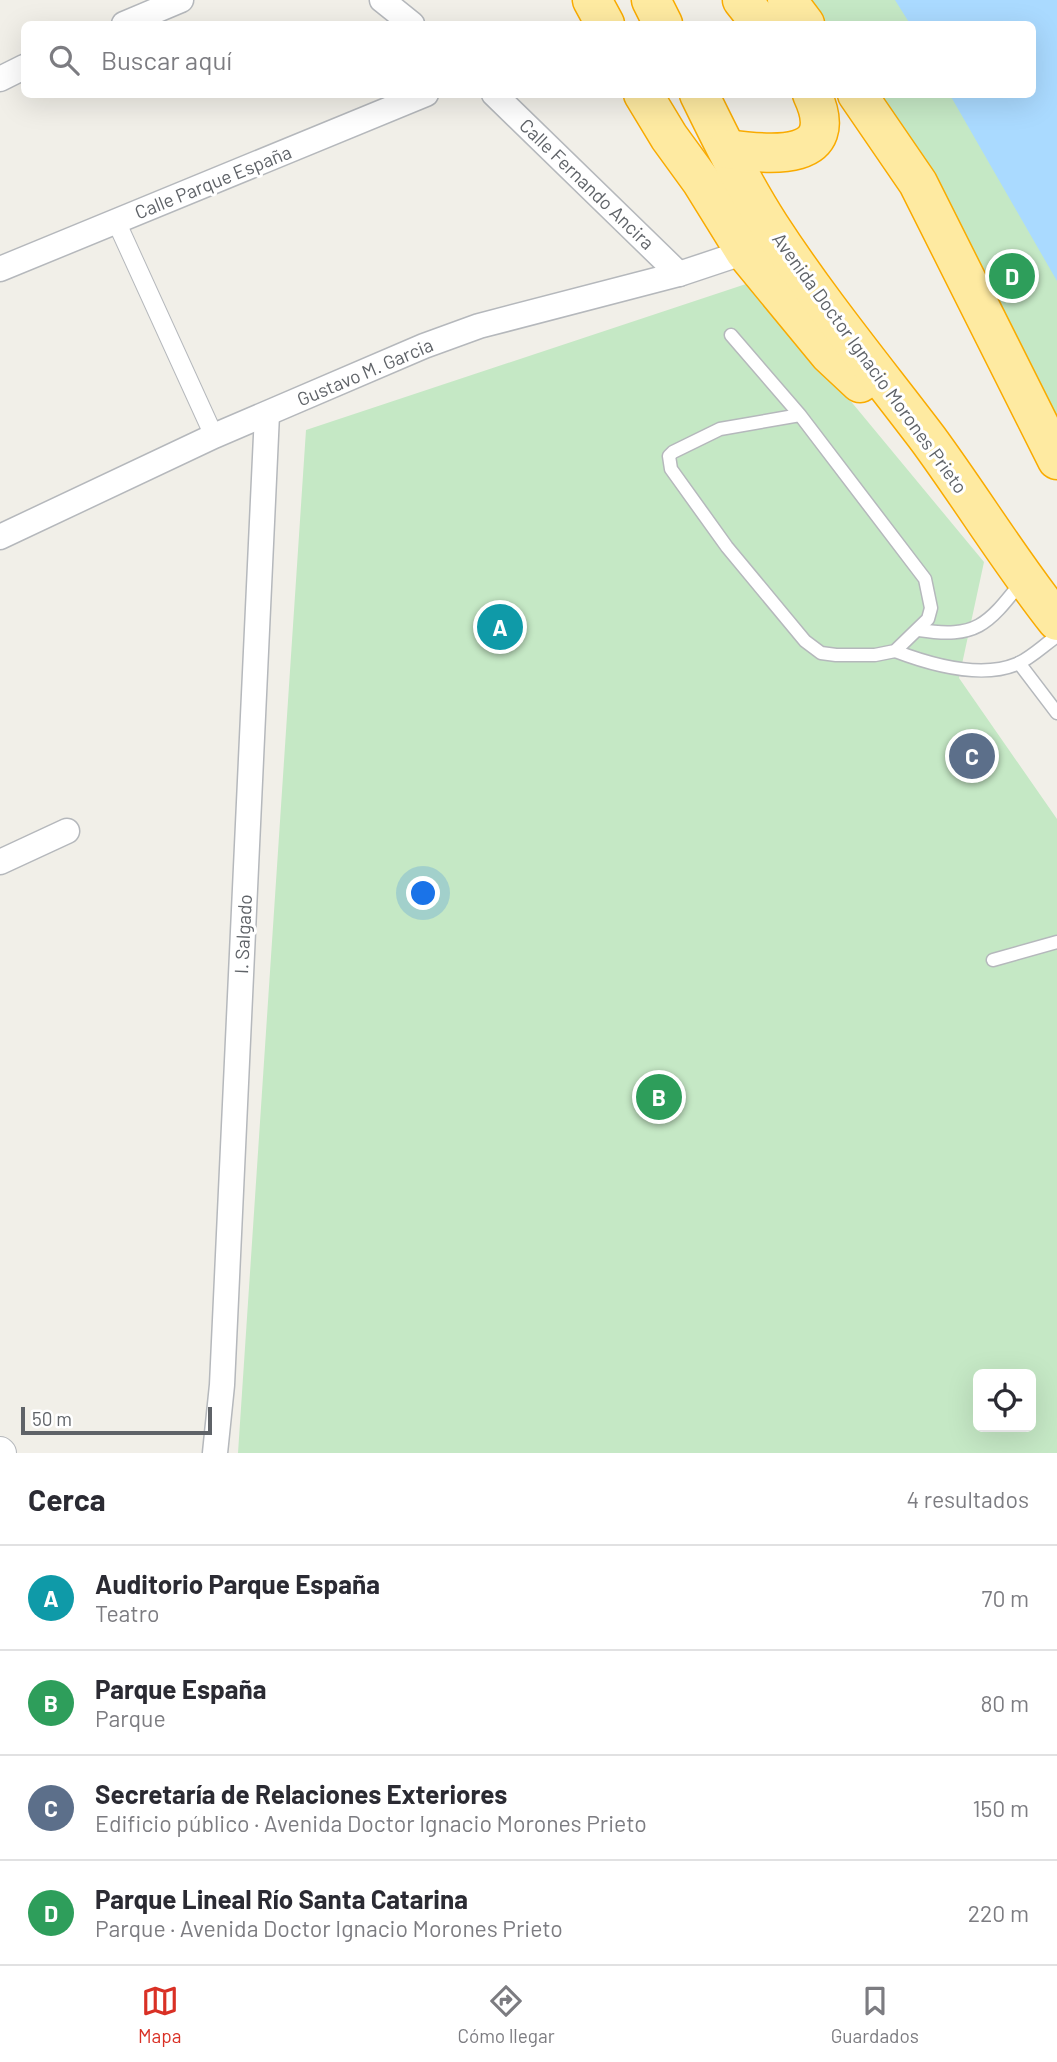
<!DOCTYPE html>
<html lang="es">
<meta charset="utf-8">
<style>
:root{--surface:#fff;--page:#f2f2f3;--text:#2b2b33;--muted:#7c7c81;--line:#e1e1e2;--accent:#d93025}
body{margin:0;font-family:Barlow,sans-serif;background:var(--page);color:var(--text)}
.controls{position:absolute;right:21px;bottom:21px;display:grid;overflow:hidden;border-radius:10px;box-shadow:0 7px 28px #0002}
.controls button{width:63px;height:63px;display:grid;place-items:center;padding:0;border:0;border-bottom:2px solid var(--line);background:var(--surface);color:var(--text);font:35px sans-serif}
.scale{position:absolute;left:21px;bottom:18px;width:191px;box-sizing:border-box;padding-left:7px;border:4px solid #5f6368;border-top:0;font-size:19px;line-height:24px;white-space:nowrap;color:#5f6368;-webkit-text-stroke:5px #fff;paint-order:stroke}
.you{position:absolute;left:424px;top:894px;width:24px;height:24px;margin:-18px;border:5px solid #fff;border-radius:50%;background:#1a73e8;box-shadow:0 0 0 10px #1a73e833}
.badge{display:grid;place-items:center;width:46px;height:46px;border-radius:50%;background:var(--accent);color:#fff;font-size:23px;font-weight:700}
.pin{position:absolute;translate:-50% -50%;border:4px solid #fff;box-shadow:0 2px 7px #0006}
.list{margin:0;padding:0;list-style:none}
h2{display:flex;justify-content:space-between;align-items:center;height:91px;margin:0;padding:0 28px;font-size:30px}
h2 small{font-size:23px;font-weight:400;color:var(--muted)}
.list li{display:grid;grid-template-columns:46px 1fr auto;gap:21px;align-items:center;box-sizing:border-box;height:105px;padding:0 28px;border-top:2px solid var(--line)}
.list b{display:block;font-size:26px;white-space:nowrap}
.list p{margin:0;font-size:23px;white-space:nowrap;color:var(--muted)}
.list em{font-size:23px;font-style:normal;color:var(--muted)}
.icon{flex:none;width:38px;height:38px;fill:none;stroke:currentColor;stroke-width:2;stroke-linecap:round;stroke-linejoin:round}
.map{position:relative;flex:none;width:1057px;height:1453px;overflow:hidden}
.search{position:absolute;background:var(--surface);box-shadow:0 7px 28px #0002;left:21px;right:21px;top:21px;height:77px;display:flex;align-items:center;gap:18px;box-sizing:border-box;padding:0 24px;border-radius:10px;color:var(--muted);font-size:26px}
.sheet{height:511px;background:var(--surface)}
nav{display:flex;justify-content:space-around;align-items:center;box-sizing:border-box;height:98px;border-top:2px solid var(--line);background:var(--surface);font-size:19px;color:var(--muted)}
nav a{display:grid;justify-items:center;gap:4px}
nav .on{color:var(--accent)}
.map>svg:first-child{display:block}
.green{fill:#c5e8c5;fill-rule:evenodd}
.water{fill:#aadaff}
.lines{fill:none;stroke-linecap:round;stroke-linejoin:round}
.service-casing{stroke:#b5b8bc;stroke-width:15}
.pedestrian-casing{stroke:#b5b8bc;stroke-width:20}
.minor-casing{stroke:#b5b8bc;stroke-width:27}
.tertiary-casing{stroke:#b5b8bc;stroke-width:32}
.trunk-casing{stroke:#f9ab00;stroke-width:41}
.service{stroke:#fff;stroke-width:12}
.pedestrian{stroke:#fff;stroke-width:18}
.minor{stroke:#fff;stroke-width:24}
.tertiary{stroke:#fff;stroke-width:30}
.trunk{stroke:#feeaa1;stroke-width:38}
.labels{text-anchor:middle;stroke-width:6;stroke-linejoin:round;paint-order:stroke}
.street-label{font-size:19px;fill:#5f6368;stroke:#fff}
</style>
<div class="map">
<svg width="1057" height="1453" viewBox="0 0 1057 1453">
<rect width="100%" height="100%" fill="#f1efe8"/>
<g class="green">
<polygon points="788,0 1057,0 1057,423 855,95 1032,94 1032,24 806,24"/>
<path d="M752,282L984,562L959,678L1057,819V1453H238L306,430ZM978,1374H1031V1427H978Z"/>
</g>
<polygon class="water" points="895,0 1057,0 1057,281 950,95 1032,94 1032,24 910,24"/>
<g class="lines">
<defs>
<g id="service">
<polyline points="731,335 800,415 925,579 931,608 928,619 895,651 875,655 836,655 821,653 805,641 727,547 671,469 669,456 673,452 720,429 800,415"/>
<path d="M919,630C978,639 988,624 1023,580"/>
<path d="M895,651C929,664 981,679 1017,664C1031,658 1044,645 1057,636"/>
<polyline points="1019,663 1057,713"/>
<polyline points="993,960 1057,942"/>
</g>
<polyline id="pedestrian" points="116,221 214,436"/>
<g id="minor">
<polyline points="382,0 412,24"/>
<polyline points="124,24 181,0"/>
<polyline points="0,79 24,67"/>
<polyline points="494,94 679,274"/>
<polyline points="0,269 426,94"/>
<polyline points="0,537 214,436 424,346 479,326 679,274 745,252"/>
<polyline points="0,862 67,831"/>
<polyline points="215,1453 222,1385 267,414"/>
</g>
<polyline id="tertiary" points="0,1452 1,1453"/>
<g id="trunk">
<polyline points="592,0 605,24"/>
<polyline points="651,0 663,24"/>
<polyline points="742,0 761,24"/>
<polyline points="787,0 805,24"/>
<polyline points="643,94 669,137 701,181 745,252 829,354 860,383"/>
<path d="M699,94C721,139 743,184 770,226C818,300 874,368 928,439C972,499 1011,563 1057,621"/>
<polyline points="857,94 918,183 1057,460"/>
<path d="M727,149C770,155 844,163 812,94"/>
</g>
</defs>
<use href="#service" class="service-casing"/>
<use href="#pedestrian" class="pedestrian-casing"/>
<use href="#minor" class="minor-casing"/>
<use href="#tertiary" class="tertiary-casing"/>
<use href="#trunk" class="trunk-casing"/>
<use href="#service" class="service"/>
<use href="#pedestrian" class="pedestrian"/>
<use href="#minor" class="minor"/>
<use href="#tertiary" class="tertiary"/>
<use href="#trunk" class="trunk"/>
</g>
<g class="labels">
<g class="street-label">
<text transform="translate(213 182) rotate(-22)" y="7">Calle Parque España</text>
<text transform="translate(587 184) rotate(44)" y="7">Calle Fernando Ancira</text>
<text transform="translate(870 363) rotate(54)" y="7">Avenida Doctor Ignacio Morones Prieto</text>
<text transform="translate(365 372) rotate(-23)" y="7">Gustavo M. Garcia</text>
<text transform="translate(243 934) rotate(-87)" y="7">I. Salgado</text>
</g>
</g>
</svg>
<div class="controls">
<button><svg class="icon" aria-label="locate" viewBox="0 0 24 24"><circle cx="12" cy="12" r="6"/><path d="M12 2v4M12 18v4M2 12h4M18 12h4"/></svg></button>
</div>
<div class="scale">50 m</div>
<div class="you"></div>
<div class="pin badge" style="left:500px;top:627px;background:#0f9aa8">A</div>
<div class="pin badge" style="left:659px;top:1097px;background:#2e9e5b">B</div>
<div class="pin badge" style="left:972px;top:756px;background:#5c6f8a">C</div>
<div class="pin badge" style="left:1012px;top:276px;background:#2e9e5b">D</div>
<div class="search"><svg class="icon" aria-label="search" viewBox="0 0 24 24"><circle cx="10" cy="10" r="6"/><path d="M15 15l6 6"/></svg>Buscar aquí</div>
</div>
<section class="sheet">
<h2>Cerca<small>4 resultados</small></h2>
<ul class="list">
<li><span class="badge" style="background:#0f9aa8">A</span><div><b>Auditorio Parque España</b><p>Teatro</p></div><em>70 m</em></li>
<li><span class="badge" style="background:#2e9e5b">B</span><div><b>Parque España</b><p>Parque</p></div><em>80 m</em></li>
<li><span class="badge" style="background:#5c6f8a">C</span><div><b>Secretaría de Relaciones Exteriores</b><p>Edificio público · Avenida Doctor Ignacio Morones Prieto</p></div><em>150 m</em></li>
<li><span class="badge" style="background:#2e9e5b">D</span><div><b>Parque Lineal Río Santa Catarina</b><p>Parque · Avenida Doctor Ignacio Morones Prieto</p></div><em>220 m</em></li>
</ul>
</section>
<nav>
<a class="on"><svg class="icon" aria-label="map" viewBox="0 0 24 24"><path d="M3 6l6-2 6 2 6-2v14l-6 2-6-2-6 2zM9 4v14M15 6v14"/></svg>Mapa</a>
<a><svg class="icon" aria-label="directions" viewBox="0 0 24 24"><path d="M12 3l9 9-9 9-9-9zM9 14v-3h6M13 9l2 2-2 2"/></svg>Cómo llegar</a>
<a><svg class="icon" aria-label="saved" viewBox="0 0 24 24"><path d="M7 4h10v16l-5-4-5 4z"/></svg>Guardados</a>
</nav>
